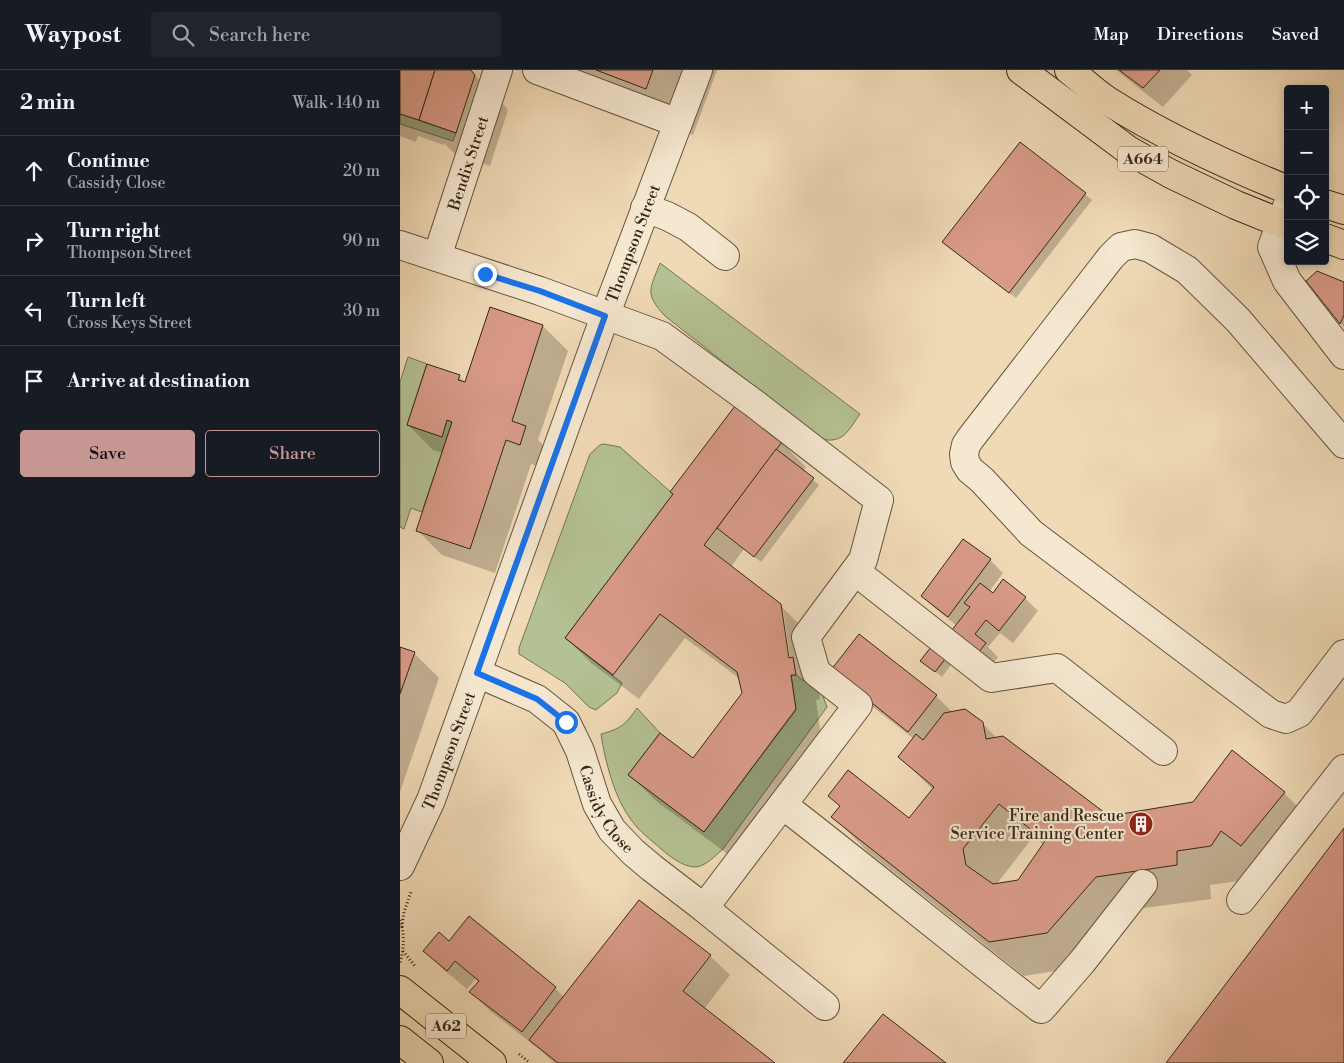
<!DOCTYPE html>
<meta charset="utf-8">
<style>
:root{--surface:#171b24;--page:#20242c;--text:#f1f3f6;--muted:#9ea1a6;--line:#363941;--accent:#c59692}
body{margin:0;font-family:"Libre Bodoni",serif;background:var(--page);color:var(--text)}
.controls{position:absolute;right:15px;top:15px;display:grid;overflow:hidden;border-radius:5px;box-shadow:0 2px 8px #0003}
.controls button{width:45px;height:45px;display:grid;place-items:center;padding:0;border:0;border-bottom:1px solid var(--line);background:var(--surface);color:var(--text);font:25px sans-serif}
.stop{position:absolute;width:15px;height:15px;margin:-11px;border:4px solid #1a73e8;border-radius:50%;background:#fff}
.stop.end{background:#1a73e8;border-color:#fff;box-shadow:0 1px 5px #0008}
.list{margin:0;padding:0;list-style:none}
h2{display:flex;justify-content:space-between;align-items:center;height:65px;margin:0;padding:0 20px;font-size:21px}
h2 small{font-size:16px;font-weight:400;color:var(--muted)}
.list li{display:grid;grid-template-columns:32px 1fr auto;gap:15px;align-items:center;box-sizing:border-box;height:70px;padding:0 20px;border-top:1px solid var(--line)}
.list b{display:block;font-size:19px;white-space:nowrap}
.list p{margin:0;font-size:16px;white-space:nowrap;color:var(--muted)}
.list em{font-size:16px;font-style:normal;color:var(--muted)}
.actions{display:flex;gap:10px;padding:15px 20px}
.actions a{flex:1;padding:11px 0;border:1px solid var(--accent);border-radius:5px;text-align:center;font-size:18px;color:var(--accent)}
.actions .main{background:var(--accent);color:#111}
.icon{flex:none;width:28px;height:28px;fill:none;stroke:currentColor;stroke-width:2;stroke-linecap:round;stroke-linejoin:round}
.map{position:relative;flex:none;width:944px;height:993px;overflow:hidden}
header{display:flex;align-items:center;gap:30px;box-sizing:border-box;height:70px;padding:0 25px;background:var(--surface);border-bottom:1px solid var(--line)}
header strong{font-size:24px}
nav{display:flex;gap:28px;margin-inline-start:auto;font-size:18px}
.search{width:350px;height:45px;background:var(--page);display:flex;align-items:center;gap:12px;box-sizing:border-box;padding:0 18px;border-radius:5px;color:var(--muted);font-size:19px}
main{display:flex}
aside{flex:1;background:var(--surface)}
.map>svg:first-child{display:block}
.green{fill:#b4c192;stroke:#747454}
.shadow{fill:#0003;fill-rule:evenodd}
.building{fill:#d99b88;stroke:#352717;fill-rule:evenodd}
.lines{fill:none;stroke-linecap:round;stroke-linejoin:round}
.minor-casing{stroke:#64543f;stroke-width:30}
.highway-casing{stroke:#352717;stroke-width:30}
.path{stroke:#352717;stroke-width:3;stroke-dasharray:1 2.5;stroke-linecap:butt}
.minor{stroke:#f5e7d0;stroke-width:28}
.highway{stroke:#f0dab6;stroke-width:28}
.route{stroke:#1a73e8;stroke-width:6}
.labels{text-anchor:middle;stroke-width:4.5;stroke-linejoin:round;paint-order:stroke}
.shield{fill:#f5e7d0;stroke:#6f614e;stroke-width:1}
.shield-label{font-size:15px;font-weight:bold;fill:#352717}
.street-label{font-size:16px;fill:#352717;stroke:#f5e7d0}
.poi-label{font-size:16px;fill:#352717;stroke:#f5e7d0;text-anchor:end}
</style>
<header>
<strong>Waypost</strong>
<div class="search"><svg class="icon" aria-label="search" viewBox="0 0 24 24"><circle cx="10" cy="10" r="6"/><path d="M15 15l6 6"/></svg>Search here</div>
<nav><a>Map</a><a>Directions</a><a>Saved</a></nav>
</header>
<main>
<aside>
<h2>2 min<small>Walk · 140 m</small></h2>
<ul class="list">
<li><svg class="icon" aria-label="ahead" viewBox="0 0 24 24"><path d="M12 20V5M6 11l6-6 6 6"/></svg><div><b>Continue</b><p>Cassidy Close</p></div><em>20 m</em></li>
<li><svg class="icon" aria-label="right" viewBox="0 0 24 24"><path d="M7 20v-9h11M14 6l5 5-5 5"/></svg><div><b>Turn right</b><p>Thompson Street</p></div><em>90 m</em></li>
<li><svg class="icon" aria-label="left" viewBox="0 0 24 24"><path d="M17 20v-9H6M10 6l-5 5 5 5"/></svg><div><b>Turn left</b><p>Cross Keys Street</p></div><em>30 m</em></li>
<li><svg class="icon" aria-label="arrive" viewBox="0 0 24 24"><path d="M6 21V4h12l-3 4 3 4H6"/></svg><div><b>Arrive at destination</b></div></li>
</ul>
<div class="actions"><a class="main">Save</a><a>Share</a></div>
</aside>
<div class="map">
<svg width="944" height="993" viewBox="0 0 944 993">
<rect width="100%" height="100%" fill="#f0dab6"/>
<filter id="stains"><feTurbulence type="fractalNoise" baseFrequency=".004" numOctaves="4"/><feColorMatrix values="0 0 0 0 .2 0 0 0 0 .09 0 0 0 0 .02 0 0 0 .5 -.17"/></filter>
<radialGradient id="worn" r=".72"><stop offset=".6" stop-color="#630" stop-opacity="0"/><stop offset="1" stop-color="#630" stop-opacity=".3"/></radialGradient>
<g class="green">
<polygon points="0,44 56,63 53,71 0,54"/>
<path d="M260,193L460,344C448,361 443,374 421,369L265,246C244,223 250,220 260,193Z"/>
<polygon points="8,287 27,294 7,355 42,367 47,350 52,352 22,442 11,438 4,459 0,457 0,312"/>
<polygon points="204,374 220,377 273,424 165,568 222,613 217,623 196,640 189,637 165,613 119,584 119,578 190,384 200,375"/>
<path d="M391,605H396L422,624L427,637L323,779C316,785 304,798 294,797C282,796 269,786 260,778C251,770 240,762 232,751C215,730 205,691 201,664C221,659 226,654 237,638L260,663L228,705L304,762L396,640Z"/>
</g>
<g class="shadow">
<polygon points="0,0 70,1 104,35 108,40 90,96 55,84 44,73 44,75 18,66 16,72 0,66"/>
<polygon points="158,0 317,0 293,65 181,23"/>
<polygon points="716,0 787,0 792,5 763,37"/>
<polygon points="620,73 692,130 616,228 550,178"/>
<polygon points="907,212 944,213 944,257 941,253"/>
<polygon points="143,256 168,281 138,370 150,382 145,399 131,394 95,503 42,485 17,460 43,383 33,380 8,355 59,306 66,313"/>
<path d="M381,372L406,397L403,401L419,415L361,492L344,479L331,497L380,535L405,560L418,613L420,629L416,630L421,665L330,786L255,730L230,705L294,690L343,623L340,609L285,568L239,629L191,593L166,568ZM380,539H383L391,594H388Z"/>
<polygon points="564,470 590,490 603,503 589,522 593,525 625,528 638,541 613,573 600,563 588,577 598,587 589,599 557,556 536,539 522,526"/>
<path d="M459,566L536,626L553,643L582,653L597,668L709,748L884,723L918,757L876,809L855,794L845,810L810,815L811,829L730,840L681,897L624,906L467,781L433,747L509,750L533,720L500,687L514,669L451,620ZM633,767L644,775L618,812L596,815Z"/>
<polygon points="0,578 14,583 39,608 0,722"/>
<polygon points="545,589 551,595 542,607 522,591"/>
<polygon points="50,872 155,918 164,927 310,886 330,905 304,939 372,993 154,993 140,980 90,941 71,922 79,912 75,909 67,919 44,900 25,881"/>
</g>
<g class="building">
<polygon points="0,0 35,0 19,50 0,44"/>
<polygon points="35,0 71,0 75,5 56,63 19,50"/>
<polygon points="196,0 253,0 246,19"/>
<polygon points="719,0 760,0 743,18"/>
<polygon points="620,72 686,123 609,223 542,172"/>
<polygon points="917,201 944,212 944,245 940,254 906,211"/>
<polygon points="90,237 143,255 112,351 126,356 120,375 106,370 70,479 16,461 52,352 47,350 42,367 7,355 27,294 60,305 58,310 65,312"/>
<polygon points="335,336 382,372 304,475 381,534 389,588 393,587 396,605 391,605 396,639 304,762 228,705 260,663 293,688 342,623 337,602 260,544 213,605 165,568 273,424 270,422"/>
<polygon points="376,379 414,408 354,487 317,458"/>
<polygon points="563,469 591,489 548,547 521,526"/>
<polygon points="603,509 626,527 599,561 586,550 575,564 586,573 575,587 548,565 570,537 564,533 580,513 593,523"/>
<polygon points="459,564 537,625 508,662 431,600"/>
<polygon points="0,577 15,582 0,624"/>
<polygon points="531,577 546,588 535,602 520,591"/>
<path d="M565,639L583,652L586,669L603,666L709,746L793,732L832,680L885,722L841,776L821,761L811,776L777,781V795L696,807L647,863L589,872L431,747L440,736L428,726L448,700L509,748L534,717L498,687L516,664L523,670L544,643ZM599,734L645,771L618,810L593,814L566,795L563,779Z"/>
<polygon points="944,758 944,993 766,993"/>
<polygon points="239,830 311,885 283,921 375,993 158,993 129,970"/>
<polygon points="69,846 156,917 122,962 69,922 79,911 55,891 47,901 23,881 39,862 49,871"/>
<polygon points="483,944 546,993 443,993"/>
</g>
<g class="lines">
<defs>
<g id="minor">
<polyline points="137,0 278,53"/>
<polyline points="888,134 872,177 887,211 944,285"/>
<polyline points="245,138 267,146 288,157 325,186"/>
<polyline points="0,175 140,221 262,266 355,334 479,430 463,490 406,567 416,602 458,635 304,838"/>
<path id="s1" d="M37,187L98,0"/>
<polyline points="944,374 838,250 787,200 750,178 735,174 721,177 711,187 570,369 566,375 564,384 565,392 570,400 582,410 631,463 871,644 886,649 899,643 944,584"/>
<polyline points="455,501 591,608 657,598 763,681"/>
<path id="s2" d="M77,603L137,629L166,652L180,681L197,734L212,760L233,782L252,798L304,838L425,936"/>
<path d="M383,735C470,802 554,872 641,939L682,892L743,814"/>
<path id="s3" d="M0,796L31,730L205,246L298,0"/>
<polyline points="841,830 944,699"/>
</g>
<g id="highway">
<polyline points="621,0 728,80 771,104 836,135 888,156"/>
<path d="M669,0C682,10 694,22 708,31C765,67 826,95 888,120"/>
<polyline points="925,134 944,140"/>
<polyline points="925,168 944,175"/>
<polyline points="0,920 92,993"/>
<polyline points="0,970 29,993"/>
</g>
</defs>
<use href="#minor" class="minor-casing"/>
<use href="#highway" class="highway-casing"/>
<g class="path">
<path d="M0,850C5,865 4,878 0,893"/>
<polyline points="2,857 4,842 11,822"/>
<polyline points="3,881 15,896"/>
<polyline points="119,984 130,993"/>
</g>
<use href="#minor" class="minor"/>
<use href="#highway" class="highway"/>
</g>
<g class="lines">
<polyline class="route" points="85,204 140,221 205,246 77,603 137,629 166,652"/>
</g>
<defs>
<symbol id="building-disc" viewBox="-11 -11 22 22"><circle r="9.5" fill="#8f2418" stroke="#f5e7d0"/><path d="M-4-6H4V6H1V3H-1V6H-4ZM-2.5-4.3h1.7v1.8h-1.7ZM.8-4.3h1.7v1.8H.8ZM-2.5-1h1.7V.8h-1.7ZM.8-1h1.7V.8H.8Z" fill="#fff"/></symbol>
</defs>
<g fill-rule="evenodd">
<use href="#building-disc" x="727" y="740" width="28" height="28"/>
</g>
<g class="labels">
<g class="shield">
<rect x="718" y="76.5" width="50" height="25" rx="4"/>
<rect x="26" y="943.5" width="40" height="25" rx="4"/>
</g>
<g class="shield-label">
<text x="743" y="94">A664</text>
<text x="46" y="961">A62</text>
</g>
<g class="street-label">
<text dy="6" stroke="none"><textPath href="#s1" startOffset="99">Bendix Street</textPath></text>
<text dy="6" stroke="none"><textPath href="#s3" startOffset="665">Thompson Street</textPath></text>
<text dy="6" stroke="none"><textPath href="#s3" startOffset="125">Thompson Street</textPath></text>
<text dy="6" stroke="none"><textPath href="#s2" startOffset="199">Cassidy Close</textPath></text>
</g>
<g class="poi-label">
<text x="724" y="751">Fire and Rescue<tspan x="724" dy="18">Service Training Center</tspan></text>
</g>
</g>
<rect width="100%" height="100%" filter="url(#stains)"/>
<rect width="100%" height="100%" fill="url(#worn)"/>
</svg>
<div class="controls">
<button>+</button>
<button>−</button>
<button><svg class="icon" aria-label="locate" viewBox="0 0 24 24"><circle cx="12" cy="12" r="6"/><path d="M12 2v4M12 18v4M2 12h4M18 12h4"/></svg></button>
<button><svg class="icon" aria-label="layers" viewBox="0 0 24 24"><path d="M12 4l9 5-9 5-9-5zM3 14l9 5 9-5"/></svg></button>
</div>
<div class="stop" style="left:166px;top:652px"></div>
<div class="stop end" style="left:85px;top:204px"></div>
</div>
</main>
